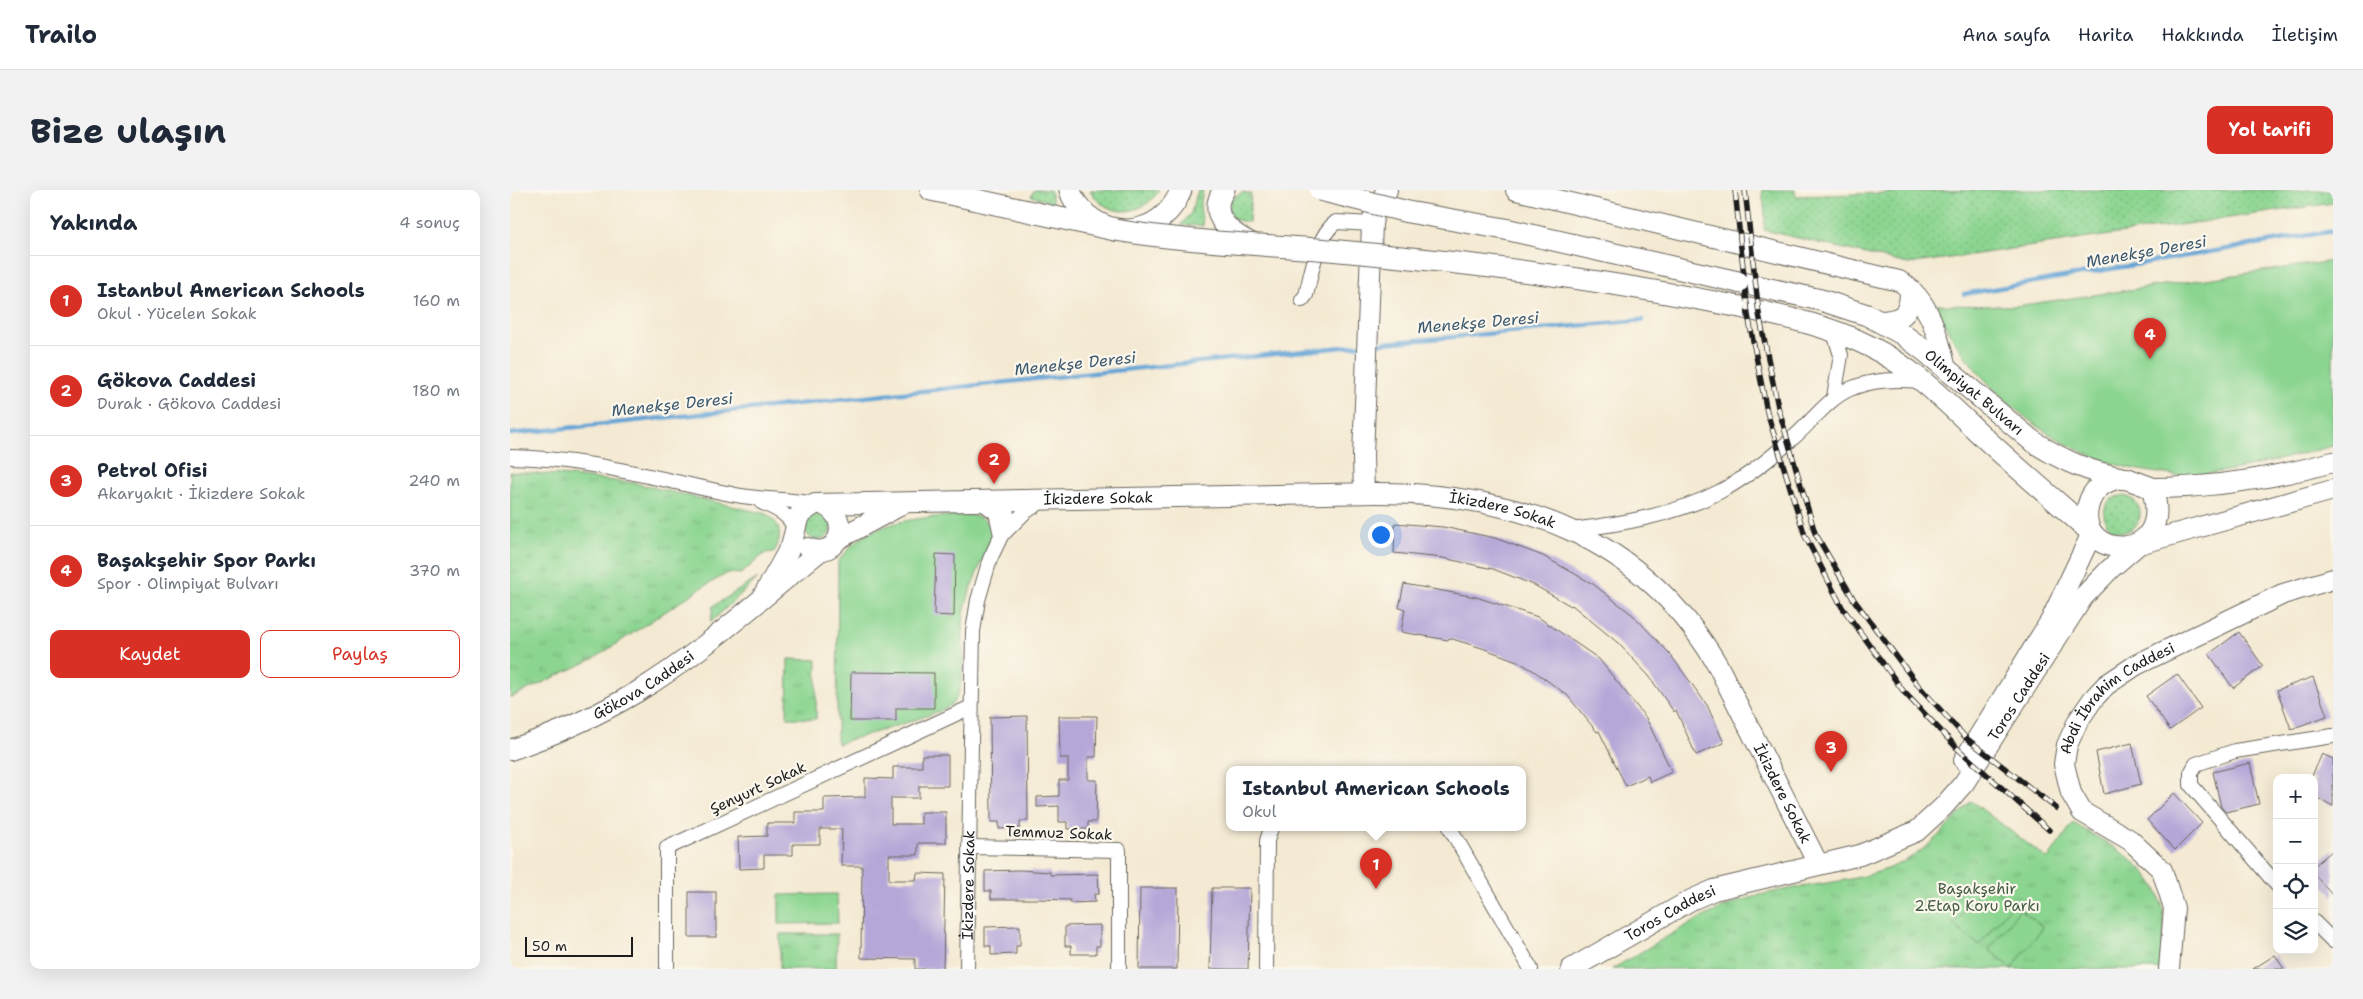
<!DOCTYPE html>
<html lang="tr">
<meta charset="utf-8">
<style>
:root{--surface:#fff;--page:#f2f2f3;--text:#1f2937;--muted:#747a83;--line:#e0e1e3;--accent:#d93025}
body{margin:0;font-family:"Shantell Sans",sans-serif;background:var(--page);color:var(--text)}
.controls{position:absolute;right:15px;bottom:15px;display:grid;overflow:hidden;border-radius:10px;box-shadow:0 5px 20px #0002}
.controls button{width:45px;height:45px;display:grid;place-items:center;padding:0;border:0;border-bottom:1px solid var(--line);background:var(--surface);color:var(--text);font:25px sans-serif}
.scale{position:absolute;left:15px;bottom:12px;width:108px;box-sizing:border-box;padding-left:5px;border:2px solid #1c1c1c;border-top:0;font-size:14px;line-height:18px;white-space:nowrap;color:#1c1c1c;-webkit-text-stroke:4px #fbf7ec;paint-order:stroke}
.you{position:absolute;left:870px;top:344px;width:18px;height:18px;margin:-12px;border:4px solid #fff;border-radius:50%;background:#1a73e8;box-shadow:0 0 0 8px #1a73e833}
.badge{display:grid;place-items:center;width:32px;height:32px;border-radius:50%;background:var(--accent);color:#fff;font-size:16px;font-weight:700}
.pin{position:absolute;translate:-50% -41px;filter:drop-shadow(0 1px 2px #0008)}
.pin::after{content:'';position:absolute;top:26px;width:18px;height:15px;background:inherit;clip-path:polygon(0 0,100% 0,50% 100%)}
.popup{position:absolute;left:716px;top:576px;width:300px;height:65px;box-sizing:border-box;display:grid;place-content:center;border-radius:10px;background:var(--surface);filter:drop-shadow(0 1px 4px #0005);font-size:16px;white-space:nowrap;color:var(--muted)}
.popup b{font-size:19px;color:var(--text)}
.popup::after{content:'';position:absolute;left:50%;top:100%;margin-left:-10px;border:10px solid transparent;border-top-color:var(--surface)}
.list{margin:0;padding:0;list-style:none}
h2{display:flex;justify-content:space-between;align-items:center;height:65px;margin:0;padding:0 20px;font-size:21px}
h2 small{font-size:16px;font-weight:400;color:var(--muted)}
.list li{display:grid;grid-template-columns:32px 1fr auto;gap:15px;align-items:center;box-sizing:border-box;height:90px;padding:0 20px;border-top:1px solid var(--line)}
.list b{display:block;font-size:19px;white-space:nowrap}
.list p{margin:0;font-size:16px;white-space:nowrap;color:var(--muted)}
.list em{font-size:16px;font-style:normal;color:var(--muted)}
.actions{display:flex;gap:10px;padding:15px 20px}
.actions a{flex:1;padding:11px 0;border:1px solid var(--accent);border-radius:10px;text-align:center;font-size:18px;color:var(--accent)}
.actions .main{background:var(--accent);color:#fff}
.icon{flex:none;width:28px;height:28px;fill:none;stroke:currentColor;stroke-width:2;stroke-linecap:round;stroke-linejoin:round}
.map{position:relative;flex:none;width:1823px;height:779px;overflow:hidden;border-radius:10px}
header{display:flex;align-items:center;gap:30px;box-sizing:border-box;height:70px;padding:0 25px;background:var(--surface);border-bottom:1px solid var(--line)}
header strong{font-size:24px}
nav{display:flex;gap:28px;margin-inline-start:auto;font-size:18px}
.intro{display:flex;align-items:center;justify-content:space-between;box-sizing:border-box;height:120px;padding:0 30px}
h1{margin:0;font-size:35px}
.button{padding:12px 22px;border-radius:10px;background:var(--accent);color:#fff;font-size:18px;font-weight:700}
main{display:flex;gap:30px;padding:0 30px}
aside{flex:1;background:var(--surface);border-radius:10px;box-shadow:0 5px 20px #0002}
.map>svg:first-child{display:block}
.grass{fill:url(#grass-dots);stroke:#547856}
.park{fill:url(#park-tufts);stroke:#547856}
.pitch{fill:#8cd591;stroke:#547856}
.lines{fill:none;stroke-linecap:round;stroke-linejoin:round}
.stream{stroke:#62a3d5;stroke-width:4.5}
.building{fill:#b5a7d8}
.street-casing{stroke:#68645c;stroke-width:16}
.secondary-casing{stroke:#68645c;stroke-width:22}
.primary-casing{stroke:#68645c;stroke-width:23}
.street{stroke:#fff;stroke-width:14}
.secondary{stroke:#fff;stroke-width:20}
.primary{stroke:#fff;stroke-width:21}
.rail-casing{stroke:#1c1c1c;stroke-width:5.5}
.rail{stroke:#fbf7ec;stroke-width:4;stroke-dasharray:11;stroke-linecap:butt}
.primary-bridge-casing{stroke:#68645c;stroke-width:23;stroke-linecap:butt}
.primary-bridge{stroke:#fff;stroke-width:21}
.labels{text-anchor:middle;stroke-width:4.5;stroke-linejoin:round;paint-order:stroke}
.street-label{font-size:15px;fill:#1c1c1c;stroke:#fbf7ec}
.park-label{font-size:15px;fill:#435d45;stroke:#fbf7ec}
.water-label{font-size:16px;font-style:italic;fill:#3c596f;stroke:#fbf7ec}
</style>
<header>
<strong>Trailo</strong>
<nav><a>Ana sayfa</a><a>Harita</a><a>Hakkında</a><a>İletişim</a></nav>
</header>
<div class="intro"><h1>Bize ulaşın</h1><a class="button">Yol tarifi</a></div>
<main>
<aside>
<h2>Yakında<small>4 sonuç</small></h2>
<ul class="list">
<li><span class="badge">1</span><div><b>Istanbul American Schools</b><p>Okul · Yücelen Sokak</p></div><em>160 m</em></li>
<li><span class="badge">2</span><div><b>Gökova Caddesi</b><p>Durak · Gökova Caddesi</p></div><em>180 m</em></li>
<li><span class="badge">3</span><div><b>Petrol Ofisi</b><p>Akaryakıt · İkizdere Sokak</p></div><em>240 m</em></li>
<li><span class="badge">4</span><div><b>Başakşehir Spor Parkı</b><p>Spor · Olimpiyat Bulvarı</p></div><em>370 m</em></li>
</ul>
<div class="actions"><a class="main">Kaydet</a><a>Paylaş</a></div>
</aside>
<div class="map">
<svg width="1823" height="779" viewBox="0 0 1823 779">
<defs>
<pattern id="grass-dots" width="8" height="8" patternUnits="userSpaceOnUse" patternTransform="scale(1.25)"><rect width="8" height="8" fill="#8cd591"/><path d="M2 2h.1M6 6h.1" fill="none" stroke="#78b67c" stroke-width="1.8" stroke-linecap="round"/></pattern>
<pattern id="park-tufts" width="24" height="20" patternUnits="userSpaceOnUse" patternTransform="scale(1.25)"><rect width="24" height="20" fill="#8cd591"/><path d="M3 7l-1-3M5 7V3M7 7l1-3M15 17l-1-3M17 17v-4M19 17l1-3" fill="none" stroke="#78b67c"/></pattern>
</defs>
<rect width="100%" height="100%" fill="#fbf7ec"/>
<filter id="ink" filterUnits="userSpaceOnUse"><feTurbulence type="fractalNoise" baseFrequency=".02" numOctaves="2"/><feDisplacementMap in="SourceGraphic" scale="10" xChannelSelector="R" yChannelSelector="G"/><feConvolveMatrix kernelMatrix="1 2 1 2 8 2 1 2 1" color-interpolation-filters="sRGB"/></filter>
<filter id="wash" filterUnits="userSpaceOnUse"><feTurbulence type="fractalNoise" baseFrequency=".0096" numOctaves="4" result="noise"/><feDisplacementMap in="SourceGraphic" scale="20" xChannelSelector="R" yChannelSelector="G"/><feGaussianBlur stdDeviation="1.12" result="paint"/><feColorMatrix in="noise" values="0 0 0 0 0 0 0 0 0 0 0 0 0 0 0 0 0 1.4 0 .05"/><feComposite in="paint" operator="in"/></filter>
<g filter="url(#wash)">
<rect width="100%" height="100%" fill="#f4ead3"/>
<g class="grass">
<polygon points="524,0 540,0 543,13 521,6"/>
<path d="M580,0H649C633,27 596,29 580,0Z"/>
<polygon points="688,0 693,0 690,16 693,36 671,35 681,23"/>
<polygon points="1252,0 1285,0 1286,6 1466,0 1823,0 1823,13 1398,74 1254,40 1255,22"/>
<polygon points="733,2 741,4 739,32 725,30 719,22 721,9"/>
<circle cx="1612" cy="324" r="18"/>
<circle cx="308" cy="337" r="13"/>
<polygon points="248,388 201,432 203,416"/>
</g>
<g class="park">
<path d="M0,282L50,285L124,293L256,324C271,333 273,347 264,362L255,363L231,384L218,383L191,398L85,468L0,508Z"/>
<polygon points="278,469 307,470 306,529 277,528"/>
<path d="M1461,611L1538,669L1563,633C1602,657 1651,676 1654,729C1655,745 1651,763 1650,779H1102C1146,754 1191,723 1240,708C1296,690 1365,697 1413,659C1431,645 1446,627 1461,611Z"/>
<polygon points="270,744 327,744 326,779 270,779"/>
</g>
<g class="pitch">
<path d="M1823,71V256C1774,268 1725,283 1675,286C1664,286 1652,283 1641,282C1561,271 1493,220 1447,155C1438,143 1432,128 1425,115L1506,116Z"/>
<path d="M460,325C473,327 478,331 484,343C472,374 455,402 453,436C452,456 457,499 442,514C430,525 348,547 327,554L328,371C334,365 340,356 347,351C379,327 423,327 460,325Z"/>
<polygon points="1477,693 1502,714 1469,755 1443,735"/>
<polygon points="327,704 328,733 269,734 269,705"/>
<polygon points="1510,719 1533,737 1502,778 1479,760"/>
</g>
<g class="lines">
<g class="stream">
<polyline points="1454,104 1823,41"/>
<polyline points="863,154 1133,130"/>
<polyline points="0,244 852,155"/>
</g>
</g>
<g id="blocks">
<g class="building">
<polygon points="885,333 933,337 985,348 1033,366 1083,394 1124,426 1160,464 1197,515 1214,553 1186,565 1166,520 1164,522 1139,486 1108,453 1062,415 1061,416 1024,395 983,379 933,368 884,363"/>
<polygon points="426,364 445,365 444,426 424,425"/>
<polygon points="894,394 966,407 1028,427 1089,469 1136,528 1162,582 1140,592 1138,586 1116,596 1089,541 1087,542 1057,505 1024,481 1007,471 972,458 939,448 938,450 891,442 895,419 889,418"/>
<polygon points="1729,442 1753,476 1723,498 1699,464"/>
<polygon points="341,482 424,483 424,518 386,518 386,531 340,531"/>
<polygon points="1667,484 1691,518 1660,540 1636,506"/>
<polygon points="1803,487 1817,526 1781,539 1767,500"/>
<polygon points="517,526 518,631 510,631 510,638 489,639 489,632 481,632 480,527"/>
<polygon points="549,526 587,526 586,567 578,567 578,590 587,590 586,632 578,632 578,639 557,639 557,632 549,632 549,616 527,617 527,607 549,606 549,590 558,590 558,568 550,568"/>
<polygon points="1622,553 1631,594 1594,604 1586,562"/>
<polygon points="1812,564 1823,569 1823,616 1804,606 1804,588 1801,588"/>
<polygon points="412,565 438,565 438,596 409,596 409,608 381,608 381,634 411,634 411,622 436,622 436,653 408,653 408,665 379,665 379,690 406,690 407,683 435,684 433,779 405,779 405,769 351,768 352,676 331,676 332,639 310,639 310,654 283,654 283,665 254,665 254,678 229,679 228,647 257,646 257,633 285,633 285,622 314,622 314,608 355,607 355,588 383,589 383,577 412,577"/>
<polygon points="1740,573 1749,614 1716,622 1711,617 1703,582"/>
<polygon points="1664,603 1692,633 1665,660 1637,630"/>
<polygon points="1823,660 1823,706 1804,684 1804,676"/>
<polygon points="510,680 540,682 540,685 588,684 589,704 584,704 585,712 560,713 560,710 527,709 481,709 481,701 475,701 475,681"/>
<polygon points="630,698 668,698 667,779 629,779"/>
<polygon points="702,698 740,698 738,779 700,779"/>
<rect x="179" y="702" width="27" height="45"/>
<polygon points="590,735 590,756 586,756 586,764 561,764 561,756 555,756 555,736"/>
<polygon points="510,736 510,756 506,756 506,764 481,765 481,756 475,756 475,737"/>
<polygon points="1765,765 1774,779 1743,779"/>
</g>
</g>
</g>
<g filter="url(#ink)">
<use href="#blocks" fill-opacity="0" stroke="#68645c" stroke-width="1"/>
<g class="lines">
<defs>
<g id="street">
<path d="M792,110L796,105C802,82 806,47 826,32L862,34"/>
<polyline points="1324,207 1331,165 1324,143"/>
<path d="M0,267C77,268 151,290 226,305C252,310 279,309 305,314"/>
<polyline points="470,311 486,323 491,345"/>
<path d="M251,312C266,319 278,323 285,339"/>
<path d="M1062,340C1111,334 1165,325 1209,302C1236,288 1260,269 1283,248C1302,232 1317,209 1340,199C1363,189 1387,189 1411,191"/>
<polyline points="495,342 515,322 532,311"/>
<polyline points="940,638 1021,779"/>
<polyline points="459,657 609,660 609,779"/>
<polyline points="1767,695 1681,595 1681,583 1686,574 1725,561 1823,546"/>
<polyline points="1804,732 1823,751"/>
<polyline points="157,779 157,658 461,517"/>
<path id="s1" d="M457,779L463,441L468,410L480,369L498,331L495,311"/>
<polyline points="756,779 757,651 761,638"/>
</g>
<g id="secondary">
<path d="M1006,0L1389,91C1419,108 1429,148 1436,179"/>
<path d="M1368,131C1393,130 1400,125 1400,100"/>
<path d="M1642,298C1704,298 1764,288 1823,272"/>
<polyline points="854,303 853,266 862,34 865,20 877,0"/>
<polyline points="328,349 391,315"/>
<path d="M298,358C329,371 344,328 312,314"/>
<path id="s2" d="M253,406L281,356L289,325L305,314L865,303C1007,303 1131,346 1207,474L1308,674"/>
<path id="s3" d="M0,560C44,545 87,526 127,502C193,462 250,409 310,361"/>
<polyline points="1454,570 1541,430 1582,343"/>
<path id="s4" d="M1061,779L1181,710L1204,700L1350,665L1407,641L1433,617L1454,593L1573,407L1600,379L1629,354L1823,300"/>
<path id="s5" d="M1659,779L1664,718L1652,680L1620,650L1572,622L1561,603L1554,574L1557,555L1568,531L1583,509L1596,495L1626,475L1773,404L1823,389"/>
</g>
<g id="primary">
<polyline points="421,0 605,40"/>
<path d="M560,0C562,9 570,19 577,25C610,53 656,40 671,0"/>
<path d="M714,0C696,25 721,44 742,54"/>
<path id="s6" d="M1228,92L1311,110L1357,125L1392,144L1415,161L1521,250C1552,271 1581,283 1618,289"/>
<path d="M1225,116C1270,126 1318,135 1359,156C1406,179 1442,218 1480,253C1513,283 1548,313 1582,343"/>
<path d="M1607,288L1618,289L1642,298C1667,376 1564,371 1578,316C1582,300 1592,293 1607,288Z"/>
</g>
</defs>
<use href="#street" class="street-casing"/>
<use href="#secondary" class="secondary-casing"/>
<use href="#primary" class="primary-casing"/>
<use href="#street" class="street"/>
<use href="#secondary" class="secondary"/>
<use href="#primary" class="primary"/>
<defs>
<g id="rail">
<polyline points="1225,0 1238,125 1257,222 1295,346 1332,417 1394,502 1447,558 1539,640"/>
<polyline points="1235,0 1249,124 1268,217 1305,343 1344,410 1407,494 1456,548 1546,618"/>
</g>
</defs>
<use href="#rail" class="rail-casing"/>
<use href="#rail" class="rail"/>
<defs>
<g id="primary-bridge">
<polyline points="810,0 898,22 995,39 1228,92"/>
<path d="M605,40C676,52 748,54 819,60C955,72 1091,89 1225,116"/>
</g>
</defs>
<use href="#primary-bridge" class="primary-bridge-casing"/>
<use href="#primary-bridge" class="primary-bridge"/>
</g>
</g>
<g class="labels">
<g class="street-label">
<text dy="5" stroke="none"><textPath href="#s6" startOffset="266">Olimpiyat Bulvarı</textPath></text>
<text dy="5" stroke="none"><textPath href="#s2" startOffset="392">İkizdere Sokak</textPath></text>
<text dy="5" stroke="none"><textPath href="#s2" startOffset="798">İkizdere Sokak</textPath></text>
<text dy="5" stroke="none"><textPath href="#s3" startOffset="149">Gökova Caddesi</textPath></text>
<text dy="5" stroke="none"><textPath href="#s4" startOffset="545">Toros Caddesi</textPath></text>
<text dy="5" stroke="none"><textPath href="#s5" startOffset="342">Abdi İbrahim Caddesi</textPath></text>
<text transform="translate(248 598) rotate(-25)" y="5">Şenyurt Sokak</text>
<text dy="5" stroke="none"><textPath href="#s2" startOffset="1216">İkizdere Sokak</textPath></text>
<text transform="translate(549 643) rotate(2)" y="5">Temmuz Sokak</text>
<text dy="5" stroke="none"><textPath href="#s1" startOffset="84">İkizdere Sokak</textPath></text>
<text dy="5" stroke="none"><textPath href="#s4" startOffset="114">Toros Caddesi</textPath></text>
</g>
<g class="park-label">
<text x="1467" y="704">Başakşehir<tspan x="1467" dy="17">2.Etap Koru Parkı</tspan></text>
</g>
<g class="water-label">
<text transform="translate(1636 61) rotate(-10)" y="6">Menekşe Deresi</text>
<text transform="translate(968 132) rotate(-5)" y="6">Menekşe Deresi</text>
<text transform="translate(565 173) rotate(-6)" y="6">Menekşe Deresi</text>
<text transform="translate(162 214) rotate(-6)" y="6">Menekşe Deresi</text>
</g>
</g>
</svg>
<div class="controls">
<button>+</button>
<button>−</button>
<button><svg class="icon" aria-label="locate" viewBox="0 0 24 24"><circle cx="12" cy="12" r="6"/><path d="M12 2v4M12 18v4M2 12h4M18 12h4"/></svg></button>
<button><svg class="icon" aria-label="layers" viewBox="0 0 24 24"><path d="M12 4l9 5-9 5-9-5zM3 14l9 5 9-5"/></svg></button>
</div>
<div class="scale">50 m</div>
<div class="you"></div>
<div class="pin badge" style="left:866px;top:699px">1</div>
<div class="popup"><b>Istanbul American Schools</b>Okul</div>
<div class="pin badge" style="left:484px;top:294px">2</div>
<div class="pin badge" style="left:1321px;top:582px">3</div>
<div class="pin badge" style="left:1640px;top:169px">4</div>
</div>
</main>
